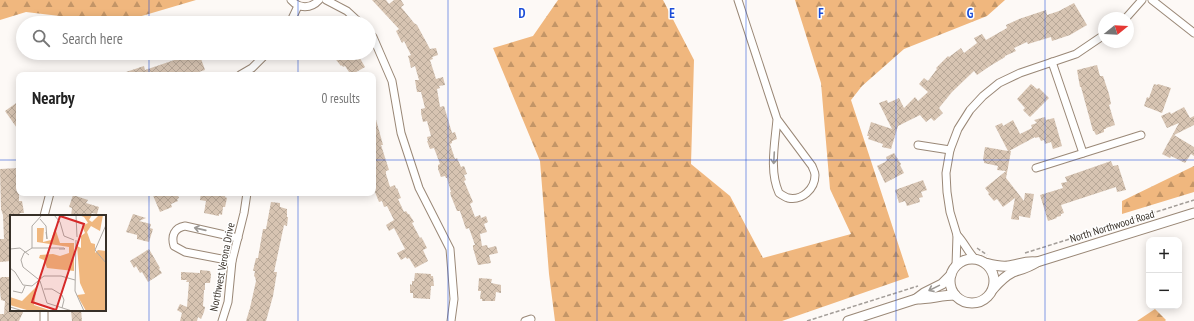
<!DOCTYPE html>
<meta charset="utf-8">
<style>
:root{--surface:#fff;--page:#f6f6f6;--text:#222;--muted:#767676;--line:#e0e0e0}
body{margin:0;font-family:"PT Sans Narrow",sans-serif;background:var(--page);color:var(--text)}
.controls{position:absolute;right:12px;bottom:12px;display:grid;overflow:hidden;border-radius:8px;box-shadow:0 2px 10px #0003}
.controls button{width:36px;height:36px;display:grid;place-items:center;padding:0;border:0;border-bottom:1px solid var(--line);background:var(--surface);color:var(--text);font:20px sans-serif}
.compass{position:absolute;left:1098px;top:12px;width:36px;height:36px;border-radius:50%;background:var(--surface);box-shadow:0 2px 10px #0003;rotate:72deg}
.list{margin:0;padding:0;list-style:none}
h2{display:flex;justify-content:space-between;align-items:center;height:52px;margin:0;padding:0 16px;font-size:17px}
h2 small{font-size:13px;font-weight:400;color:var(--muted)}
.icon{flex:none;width:22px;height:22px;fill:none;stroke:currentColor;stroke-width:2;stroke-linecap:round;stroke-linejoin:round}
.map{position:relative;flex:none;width:1194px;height:321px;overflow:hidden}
.search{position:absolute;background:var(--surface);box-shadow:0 2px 10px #0003;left:16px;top:16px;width:360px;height:44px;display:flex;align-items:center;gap:10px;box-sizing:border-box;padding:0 14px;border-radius:22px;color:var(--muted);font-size:15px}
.panel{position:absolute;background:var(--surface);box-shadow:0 2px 10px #0003;left:16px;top:72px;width:360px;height:124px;border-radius:8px}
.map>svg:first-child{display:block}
.forest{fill:url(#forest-firs)}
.building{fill:url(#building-cross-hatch)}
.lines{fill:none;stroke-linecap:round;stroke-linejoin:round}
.minor-casing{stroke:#9a8877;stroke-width:9}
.tertiary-casing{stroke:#9a8877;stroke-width:11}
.path{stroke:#a39d98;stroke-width:1.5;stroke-dasharray:4 2;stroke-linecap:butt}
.minor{stroke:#fff;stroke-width:7}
.tertiary{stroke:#fff;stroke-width:9}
.oneway{stroke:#9b9894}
.grid{fill:none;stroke:#1d4ed8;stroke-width:1;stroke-opacity:0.55}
.labels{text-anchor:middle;stroke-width:3;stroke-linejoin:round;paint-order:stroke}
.street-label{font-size:11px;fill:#373028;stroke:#fff}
.inset-road{fill:none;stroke:#aea9a4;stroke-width:1}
.view{fill:#d62828;fill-opacity:0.15;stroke:#d62828;stroke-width:2}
.inset-edge{fill:none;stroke:#373028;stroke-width:2}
.grid-label{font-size:13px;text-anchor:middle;font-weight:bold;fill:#1d4ed8;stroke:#fff;stroke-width:3;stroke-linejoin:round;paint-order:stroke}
</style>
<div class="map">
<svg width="1194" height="321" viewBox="0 0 1194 321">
<defs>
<pattern id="forest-firs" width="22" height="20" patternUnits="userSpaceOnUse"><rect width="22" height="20" fill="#f0b77e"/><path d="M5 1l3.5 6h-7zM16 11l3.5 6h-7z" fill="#c39567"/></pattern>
<pattern id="building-cross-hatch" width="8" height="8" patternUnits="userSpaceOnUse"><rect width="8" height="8" fill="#d7c4b2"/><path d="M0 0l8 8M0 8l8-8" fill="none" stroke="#b9a999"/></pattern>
</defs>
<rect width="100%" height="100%" fill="#fdf9f6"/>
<g class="forest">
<polygon points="0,0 196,0 118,23 26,12 0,20"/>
<polygon points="558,0 663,0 694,60 691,164 730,196 763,258 851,234 830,189 821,83 795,0 1005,0 987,16 904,49 862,86 851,100 909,277 782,321 555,321 549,274 540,161 493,48 533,36"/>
<polygon points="1194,166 1194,192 1122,214 1122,201"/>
<polygon points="1155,309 1166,320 1165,321 1137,321"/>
</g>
<g class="building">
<polygon points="372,0 386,0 389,4 394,0 401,0 404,5 401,7 414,23 417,25 430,49 436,48 438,55 432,57 433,59 430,60 436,79 443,77 445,85 439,86 440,88 437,89 440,107 444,106 452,133 455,132 457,139 452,141 452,143 450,144 455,159 457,158 461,167 464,166 467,174 464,175 466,180 464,181 473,202 470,204 475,217 480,215 481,218 486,216 488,222 484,224 487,232 480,234 482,246 487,245 488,248 496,246 498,253 489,255 491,263 478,265 473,248 473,245 475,245 469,228 466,229 460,211 457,211 451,196 450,192 451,192 447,178 446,178 445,176 441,177 438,169 438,165 440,164 434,148 430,149 427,141 428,141 427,137 431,136 427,121 423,122 421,113 421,109 425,108 421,92 417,92 415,80 419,80 415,66 411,68 409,59 408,56 411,55 404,41 402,43 396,31 399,29"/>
<polygon points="1074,3 1087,25 1070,35 1052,41 1051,37 1028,44 1027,42 1014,48 1016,51 1005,56 1005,57 990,66 977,75 974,71 952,92 939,108 943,113 934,121 931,118 926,122 920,115 898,126 891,149 882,147 883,144 868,139 869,136 867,136 871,122 892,129 879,103 887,100 888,103 899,98 904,108 915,97 918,101 928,92 919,84 924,78 928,81 937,69 936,68 948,56 949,57 961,48 964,53 977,43 974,38 982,34 986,40 1007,28 1006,25 1019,19 1046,10 1047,15 1059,11"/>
<polygon points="195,53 199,53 205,70 189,75 121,75 120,74 144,66 145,70"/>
<polygon points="338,53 357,53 365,67 351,75 345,66 343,67 342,65 341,66 333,56"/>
<polygon points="1097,65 1100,76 1103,76 1109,94 1111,104 1109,105 1115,125 1106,128 1106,129 1104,129 1104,132 1096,135 1094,131 1093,131 1081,87 1080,87 1077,70"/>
<polygon points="1031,84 1037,89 1039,88 1049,98 1030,117 1023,110 1025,108 1017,99"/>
<polygon points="1154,84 1157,85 1158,84 1171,88 1162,113 1144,106 1147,97 1149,98"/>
<polygon points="19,101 19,131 5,111"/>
<polygon points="1184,107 1190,118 1194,116 1194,125 1174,135 1194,147 1194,156 1191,154 1185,163 1171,156 1170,158 1162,154 1179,123 1167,128 1161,116 1170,112 1171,114"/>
<polygon points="373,116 375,116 383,145 381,145 389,170 386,171 386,174 390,187 395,185 396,189 397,188 401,198 398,199 404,212 406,211 408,214 409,214 414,222 412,223 420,238 421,237 423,240 427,248 423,250 428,261 415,268 409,258 407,259 406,257 401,260 397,253 405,249 394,228 389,231 386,225 394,220 387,206 384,207 382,201 379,202 373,187"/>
<polygon points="1045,117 1046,120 1054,118 1062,146 1053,149 1051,142 1045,144 1044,140 1041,141 1039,137 1035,138 1035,137 1009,151 1011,151 1006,178 1024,201 1025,193 1034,194 1030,218 1019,216 1019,220 1011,219 1015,198 1003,207 997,199 994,201 988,194 989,193 985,188 1006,171 997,170 998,166 984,163 984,161 983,160 985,147 1008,151 995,126 1002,123 1003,126 1013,120 1020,134 1032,128 1031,125 1037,123 1034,120"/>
<polygon points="894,153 901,164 900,165 904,173 885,183 877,166 885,162 887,160 886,157"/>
<polygon points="1111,161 1113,166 1118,165 1126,190 1117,192 1116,187 1061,205 1064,213 1061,214 1061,216 1056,217 1057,218 1048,221 1040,195 1063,188 1061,183 1067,182 1065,177"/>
<polygon points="19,168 19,201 22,201 24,213 20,213 20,216 11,216 11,261 0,262 0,239 4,239 3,215 1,209 0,169"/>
<polygon points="923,180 927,190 921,192 923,197 919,198 920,202 907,206 905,201 899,203 895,190"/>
<polygon points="152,193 177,193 179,198 177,199 178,201 171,204 172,207 160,212"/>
<polygon points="201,193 217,195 217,193 226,194 225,197 227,198 225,207 223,207 222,215 219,214 219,216 204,213 206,201 200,200"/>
<polygon points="73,195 88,200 86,203 99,207 97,214 92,213 91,215 87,214 87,216 71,216 72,208 69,207"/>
<polygon points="271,202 280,203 280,207 287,209 287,217 288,217 287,226 284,225 274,272 277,272 273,296 266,321 246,321 250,308 256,281 255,277 254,276 255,271 253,271 255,262 256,258 258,258 263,229 266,229"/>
<polygon points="133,214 146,218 139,221 151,224 150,228 153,229 149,242 137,239 137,235 126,232"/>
<polygon points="149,249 160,268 159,269 162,273 148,282 142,272 140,273 136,266 134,268 130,261"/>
<polygon points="200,270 210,271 211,275 210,283 205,283 205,290 204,290 203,306 205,307 204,312 201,319 198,317 197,321 180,321 182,313 177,310 180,304 187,307 189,282 186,282 187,280 181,280 181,272 200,273"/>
<polygon points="415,273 431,274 431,276 433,276 434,286 431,286 430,299 413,298 413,293 410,293 410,284 412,285 412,281 414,281"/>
<polygon points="2,277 11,277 11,310 24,310 19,321 0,321 0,314 4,314 5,301 1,300 0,290 0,278"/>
<polygon points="479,278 492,279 491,283 501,285 501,293 496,292 495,301 482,301 482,299 480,299 481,291 478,291"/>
<polygon points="71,310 81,310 82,321 72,321"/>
</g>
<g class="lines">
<defs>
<g id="minor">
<path d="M291,0C299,9 311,9 319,0"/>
<polyline points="326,0 347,11 360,23"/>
<path d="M738,0L777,119L812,166C813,169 815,172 815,175C815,189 802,201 788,198C785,197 782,195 779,193C769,171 775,143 777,119"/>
<polyline points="1152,0 1194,33"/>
<polyline points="1126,18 1142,0"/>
<polyline points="290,23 298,6"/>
<polyline points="369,33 373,37 392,81 401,133 419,188 450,249 454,299 451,321"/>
<polyline points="1052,62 1083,153"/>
<polyline points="240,75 252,68 267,53"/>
<polyline points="918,145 950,150"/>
<polyline points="1036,168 1141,135"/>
<polyline points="44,216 50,193"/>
<path d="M957,235C964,242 968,252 975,259"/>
<path d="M232,261L185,252L174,246C171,236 174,228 185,226L238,238"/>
<polyline points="956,266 957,235 950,212 947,192 946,173 950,150 958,129 970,110 983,96 999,83 1020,73 1076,54 1104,35"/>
<polyline points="44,310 44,321"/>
<polyline points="222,321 228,302 232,261 244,213 247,193"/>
<polyline points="525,321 531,319"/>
</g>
<g id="tertiary">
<circle cx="972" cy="281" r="22"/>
<path d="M985,263C993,265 1000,267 1008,266C1018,265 1026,260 1037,262"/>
<path d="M993,289C999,282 1005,276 1013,272C1022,269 1028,268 1037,262L1194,213"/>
<polyline points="916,299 924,293 942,284 951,275"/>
<path d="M848,321L916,299C930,299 942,295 955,295"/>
</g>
</defs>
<use href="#minor" class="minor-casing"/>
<use href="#tertiary" class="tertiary-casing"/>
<g class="path">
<polyline points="977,248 987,255"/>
<polyline points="1025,253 1194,200"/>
<polyline points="807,321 918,286"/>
</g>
<use href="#minor" class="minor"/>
<use href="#tertiary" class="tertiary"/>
</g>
<defs><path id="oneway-shaft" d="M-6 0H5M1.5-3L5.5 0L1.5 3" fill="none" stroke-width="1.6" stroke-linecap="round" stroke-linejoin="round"/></defs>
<g class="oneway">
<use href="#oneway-shaft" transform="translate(774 158) rotate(93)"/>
<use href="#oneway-shaft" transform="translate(200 229) rotate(-167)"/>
<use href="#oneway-shaft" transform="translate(934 288) rotate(154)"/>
</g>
<path class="grid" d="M149,0V23M298,0V23M448,0V321M597,0V321M746,0V321M896,0V321M1045,0V321M149,53V75M298,53V75M0,160H19M373,160H1194M149,193V321M298,193V321"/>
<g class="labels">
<g class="street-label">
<text transform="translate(1112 226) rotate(-17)" y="4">North Northwood Road</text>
<text transform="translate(222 267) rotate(-79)" y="4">Northwest Verona Drive</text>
</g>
</g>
<g transform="translate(10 215)">
<rect width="96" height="96" fill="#fdf9f6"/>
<path d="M69,0H82L79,5L82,7L89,0H93L90,16L81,11L77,17L81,28L85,29V38L88,35L96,36V96H76L67,80L75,79L70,68L67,31L71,33V21L75,18L72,11L78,8L74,2ZM27,13H34L33,27L41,25L45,13L50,28H64V56L37,53L34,45L29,43L30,40L43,39L50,41L59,38V32L27,27ZM27,71L24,90L42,96H20L0,90V82L12,86Z" fill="#f0b77e"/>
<path class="inset-road" d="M44,0L50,7L54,21L64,25M66,0L67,22M30,4L36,11L37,24L36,17M96,10L85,35L96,48M66,25L65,76L74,96M22,33V11L32,0M0,34L10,33L19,40M0,53L5,57L13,70L22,71L28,66M28,64L13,52L11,45L14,38L22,33H54L55,34H49M30,64L34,61H51L65,65M30,66L37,88L62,96M34,74H42L52,80L54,85L52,93M3,76L12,78L15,71M0,92L13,96"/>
<path class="view" d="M50,1L74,9L46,95L22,87Z"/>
<rect width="96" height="96" class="inset-edge"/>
</g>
<g class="grid-label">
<text x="522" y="18">D</text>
<text x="672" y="18">E</text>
<text x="821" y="18">F</text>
<text x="970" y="18">G</text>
</g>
</svg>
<div class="controls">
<button>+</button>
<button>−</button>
</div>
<svg class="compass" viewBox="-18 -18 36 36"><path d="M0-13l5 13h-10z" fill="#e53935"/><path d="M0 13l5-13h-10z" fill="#767676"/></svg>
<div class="search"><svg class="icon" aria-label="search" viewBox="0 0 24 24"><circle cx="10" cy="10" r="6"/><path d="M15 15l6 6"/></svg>Search here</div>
<section class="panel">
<h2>Nearby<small>0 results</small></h2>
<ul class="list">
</ul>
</section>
</div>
